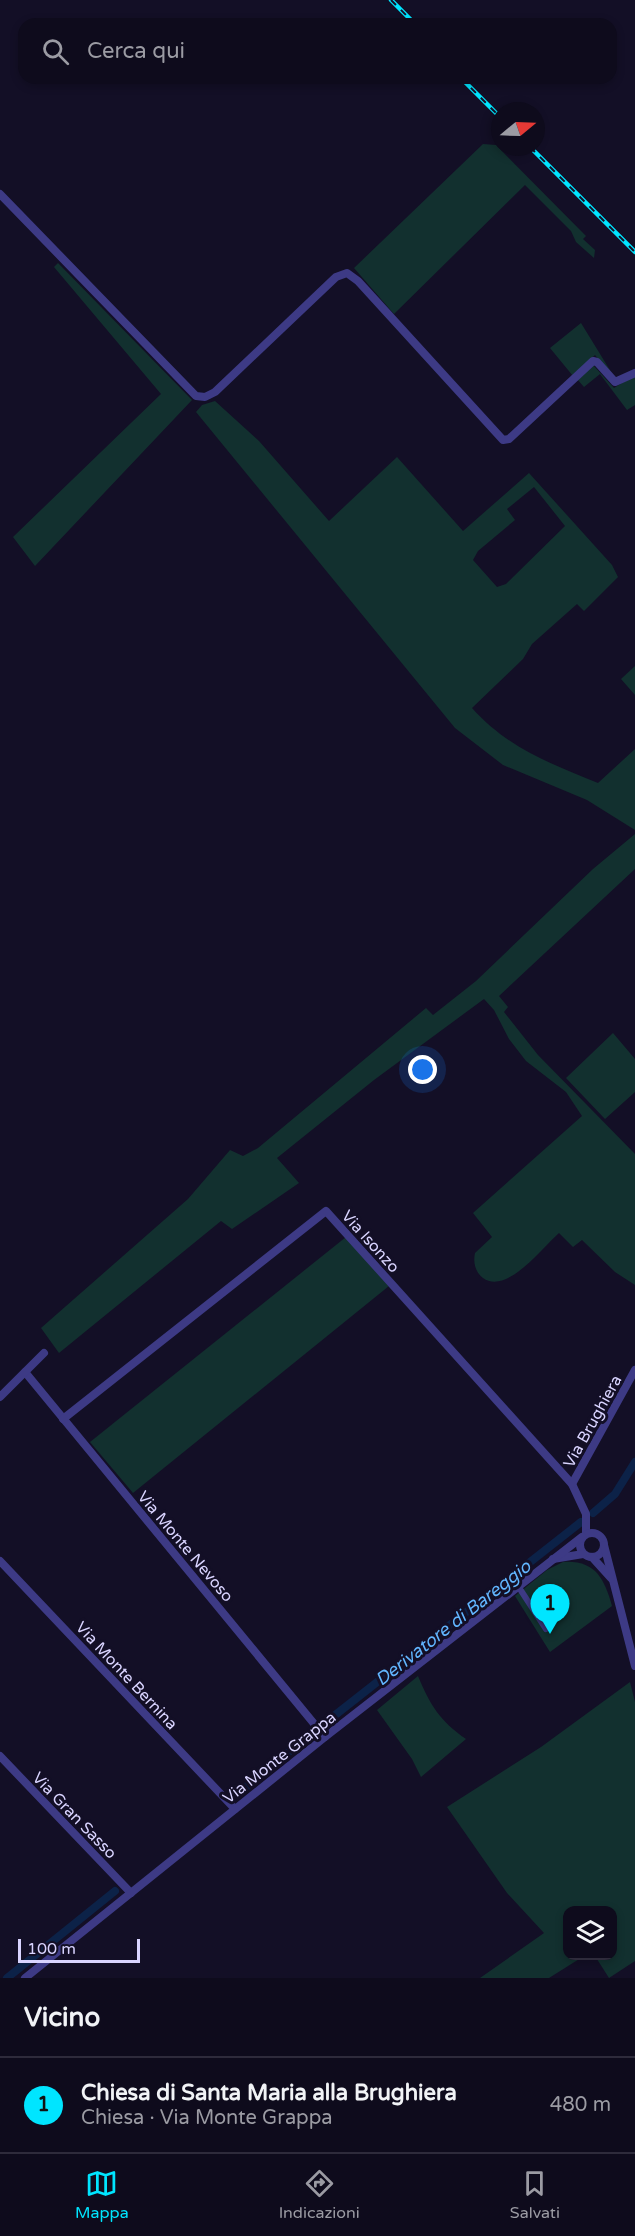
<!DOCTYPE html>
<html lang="it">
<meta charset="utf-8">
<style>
:root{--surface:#0e0b1c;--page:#171425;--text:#f1f3f6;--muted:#9b9ba3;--line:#2e2b3b;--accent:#00e5ff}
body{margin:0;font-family:"Varela Round",sans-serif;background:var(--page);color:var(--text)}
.controls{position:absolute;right:18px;bottom:18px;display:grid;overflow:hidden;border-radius:12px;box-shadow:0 3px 9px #0003}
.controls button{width:54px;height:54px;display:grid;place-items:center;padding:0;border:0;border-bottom:2px solid var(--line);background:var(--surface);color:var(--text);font:30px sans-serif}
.compass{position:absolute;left:491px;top:102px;width:54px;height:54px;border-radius:50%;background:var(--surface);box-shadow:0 3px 9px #0003;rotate:71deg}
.scale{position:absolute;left:18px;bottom:15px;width:122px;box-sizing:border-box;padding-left:6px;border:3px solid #d9d4ff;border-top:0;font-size:16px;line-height:21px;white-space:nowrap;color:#d9d4ff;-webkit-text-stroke:4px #130f26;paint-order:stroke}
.you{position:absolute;left:423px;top:1070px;width:21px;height:21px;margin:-15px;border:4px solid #fff;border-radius:50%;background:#1a73e8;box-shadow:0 0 0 9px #1a73e833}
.badge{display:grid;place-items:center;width:39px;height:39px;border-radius:50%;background:var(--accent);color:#111;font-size:20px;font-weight:700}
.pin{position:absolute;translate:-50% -50px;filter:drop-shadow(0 2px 3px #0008)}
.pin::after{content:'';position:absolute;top:32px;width:21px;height:18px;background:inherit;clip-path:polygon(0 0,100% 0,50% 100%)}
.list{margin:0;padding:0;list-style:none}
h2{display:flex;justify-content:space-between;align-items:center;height:78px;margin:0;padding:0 24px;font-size:26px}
h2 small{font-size:20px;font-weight:400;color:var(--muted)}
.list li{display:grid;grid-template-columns:39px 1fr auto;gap:18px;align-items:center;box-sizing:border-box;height:96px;padding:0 24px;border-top:2px solid var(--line)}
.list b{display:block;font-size:22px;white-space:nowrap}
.list p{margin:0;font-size:20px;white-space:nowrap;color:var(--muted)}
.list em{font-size:20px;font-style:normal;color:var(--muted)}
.icon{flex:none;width:33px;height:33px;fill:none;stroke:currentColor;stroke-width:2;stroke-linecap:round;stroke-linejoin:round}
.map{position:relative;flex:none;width:635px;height:1978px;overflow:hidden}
.search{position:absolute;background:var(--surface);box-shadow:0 3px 9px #0003;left:18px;right:18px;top:18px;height:66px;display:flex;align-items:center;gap:15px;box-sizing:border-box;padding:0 21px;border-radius:18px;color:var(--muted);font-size:22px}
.sheet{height:174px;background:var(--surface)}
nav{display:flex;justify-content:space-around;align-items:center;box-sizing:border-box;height:84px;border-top:2px solid var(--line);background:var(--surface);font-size:16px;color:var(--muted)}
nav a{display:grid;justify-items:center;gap:3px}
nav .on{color:var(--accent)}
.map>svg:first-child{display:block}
.green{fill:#12302f;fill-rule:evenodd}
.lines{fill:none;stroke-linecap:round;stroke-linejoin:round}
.canal{stroke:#0c2248;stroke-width:8}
.pedestrian{stroke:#3d3a85;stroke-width:6}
.minor{stroke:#3d3a85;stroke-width:8}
.rail-casing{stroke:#00e5ff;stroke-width:4.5}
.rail{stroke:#130f26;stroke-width:2;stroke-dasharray:7;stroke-linecap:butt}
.labels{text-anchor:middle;stroke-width:6;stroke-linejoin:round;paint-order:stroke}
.street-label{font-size:16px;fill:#d9d4ff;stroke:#130f26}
.water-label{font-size:18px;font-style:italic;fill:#62b6ff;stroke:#130f26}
</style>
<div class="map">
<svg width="635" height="1978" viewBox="0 0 635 1978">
<rect width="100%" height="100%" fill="#130f26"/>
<g class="green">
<polygon points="483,144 496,145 586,236 583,239 595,250 594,258 576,242 571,231 525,185 394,314 354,268"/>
<polygon points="58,263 192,400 35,566 13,537 161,394 54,267"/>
<polygon points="581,323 616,380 595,355 573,376 550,348"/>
<polygon points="593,365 614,388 635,375 635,405 627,410 600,374 584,387 577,379"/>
<path d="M215,401L259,441L329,521L397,457L463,531L529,473L612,565L618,577L584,611L577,604L532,644L523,659L472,708C508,748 549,763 598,783L635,749V830L587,800L503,765L455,728L196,412L202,405ZM534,487L565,526L506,584L497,587L473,560L478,551L515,520L507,509Z"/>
<polygon points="635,666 635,695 621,679"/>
<path d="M635,834V869L499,996L508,1007L504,1012L538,1055L635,1154V1285L615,1272L582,1240L573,1247L559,1233C542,1248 507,1295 483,1278C475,1272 473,1262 475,1253L492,1237L473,1213L582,1116L566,1092L526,1061L509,1039L494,1010L484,999L374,1080L277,1158L299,1183L232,1229L221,1221L59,1353L41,1328L188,1199L230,1150L243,1156L258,1148L426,1008L433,1015L476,981L593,869Z"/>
<polygon points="613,1033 635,1059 635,1092 605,1119 566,1078"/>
<polygon points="346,1237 389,1286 133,1493 90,1442"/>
<path d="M563,1562C595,1560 604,1578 612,1606L550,1652L515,1596L547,1570Z"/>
<path d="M418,1676C430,1705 440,1721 466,1739L421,1777L412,1759L377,1710Z"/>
<polygon points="630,1682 635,1702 635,1961 609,1978 595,1956 612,1956 612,1910 568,1910 568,1956 584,1956 549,1978 480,1978 544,1933 507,1893 447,1807 541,1747"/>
</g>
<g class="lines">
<g class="canal">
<polyline points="593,1513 615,1494 635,1462"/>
<polyline points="325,1723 581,1522"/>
<polyline points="241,1791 313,1732"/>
<polyline points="7,1978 115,1891"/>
</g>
<polyline class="pedestrian" points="518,1586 546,1629"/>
<g class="minor">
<polyline points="0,194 196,396 205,397 215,392 336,277 347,273 358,281 503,440 509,439 593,361 597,362 615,382 635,373"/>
<polyline points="25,1372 325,1737"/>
<polyline points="0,1397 44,1353"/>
<polyline points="63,1419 326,1211 572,1484 586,1514 586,1533"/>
<polyline points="572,1484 635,1370"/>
<circle cx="592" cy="1545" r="12"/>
<polyline points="604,1545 635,1666"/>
<polyline points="592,1557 611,1578"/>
<polyline points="553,1559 583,1554"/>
<polyline points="0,1561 235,1809"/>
<polyline points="0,1756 131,1893"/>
<polyline points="25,1978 325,1737 582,1537"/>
</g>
<defs>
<g id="rail">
<polyline points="391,0 415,24"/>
<polyline points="461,78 500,117"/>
<polyline points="530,147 635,252"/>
</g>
</defs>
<use href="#rail" class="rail-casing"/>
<use href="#rail" class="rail"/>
</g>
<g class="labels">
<g class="street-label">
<text transform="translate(371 1241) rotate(48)" y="6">Via Isonzo</text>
<text transform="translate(592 1421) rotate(-61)" y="6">Via Brughiera</text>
<text transform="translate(186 1546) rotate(50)" y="6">Via Monte Nevoso</text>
<text transform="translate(127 1675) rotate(47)" y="6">Via Monte Bernina</text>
<text transform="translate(279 1757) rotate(-38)" y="6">Via Monte Grappa</text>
<text transform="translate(75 1815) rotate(46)" y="6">Via Gran Sasso</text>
</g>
<g class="water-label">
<text transform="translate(453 1623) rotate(-38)" y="6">Derivatore di Bareggio</text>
</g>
</g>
</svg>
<div class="controls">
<button><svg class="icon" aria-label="layers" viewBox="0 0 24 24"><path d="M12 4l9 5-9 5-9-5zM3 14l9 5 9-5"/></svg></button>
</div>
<svg class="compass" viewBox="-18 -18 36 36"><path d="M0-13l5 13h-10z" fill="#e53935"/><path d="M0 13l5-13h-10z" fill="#9b9ba3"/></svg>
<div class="scale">100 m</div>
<div class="you"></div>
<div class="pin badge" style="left:550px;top:1634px">1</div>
<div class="search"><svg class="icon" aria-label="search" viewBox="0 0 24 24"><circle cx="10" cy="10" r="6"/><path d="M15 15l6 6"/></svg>Cerca qui</div>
</div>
<section class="sheet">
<h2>Vicino<small></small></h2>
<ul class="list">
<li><span class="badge">1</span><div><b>Chiesa di Santa Maria alla Brughiera</b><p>Chiesa · Via Monte Grappa</p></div><em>480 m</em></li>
</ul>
</section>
<nav>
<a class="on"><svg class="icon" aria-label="map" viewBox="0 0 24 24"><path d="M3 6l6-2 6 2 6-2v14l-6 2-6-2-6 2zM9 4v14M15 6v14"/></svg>Mappa</a>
<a><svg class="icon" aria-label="directions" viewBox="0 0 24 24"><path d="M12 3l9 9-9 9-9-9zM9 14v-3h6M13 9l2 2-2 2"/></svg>Indicazioni</a>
<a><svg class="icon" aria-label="saved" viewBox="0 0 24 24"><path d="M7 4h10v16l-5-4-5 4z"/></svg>Salvati</a>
</nav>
